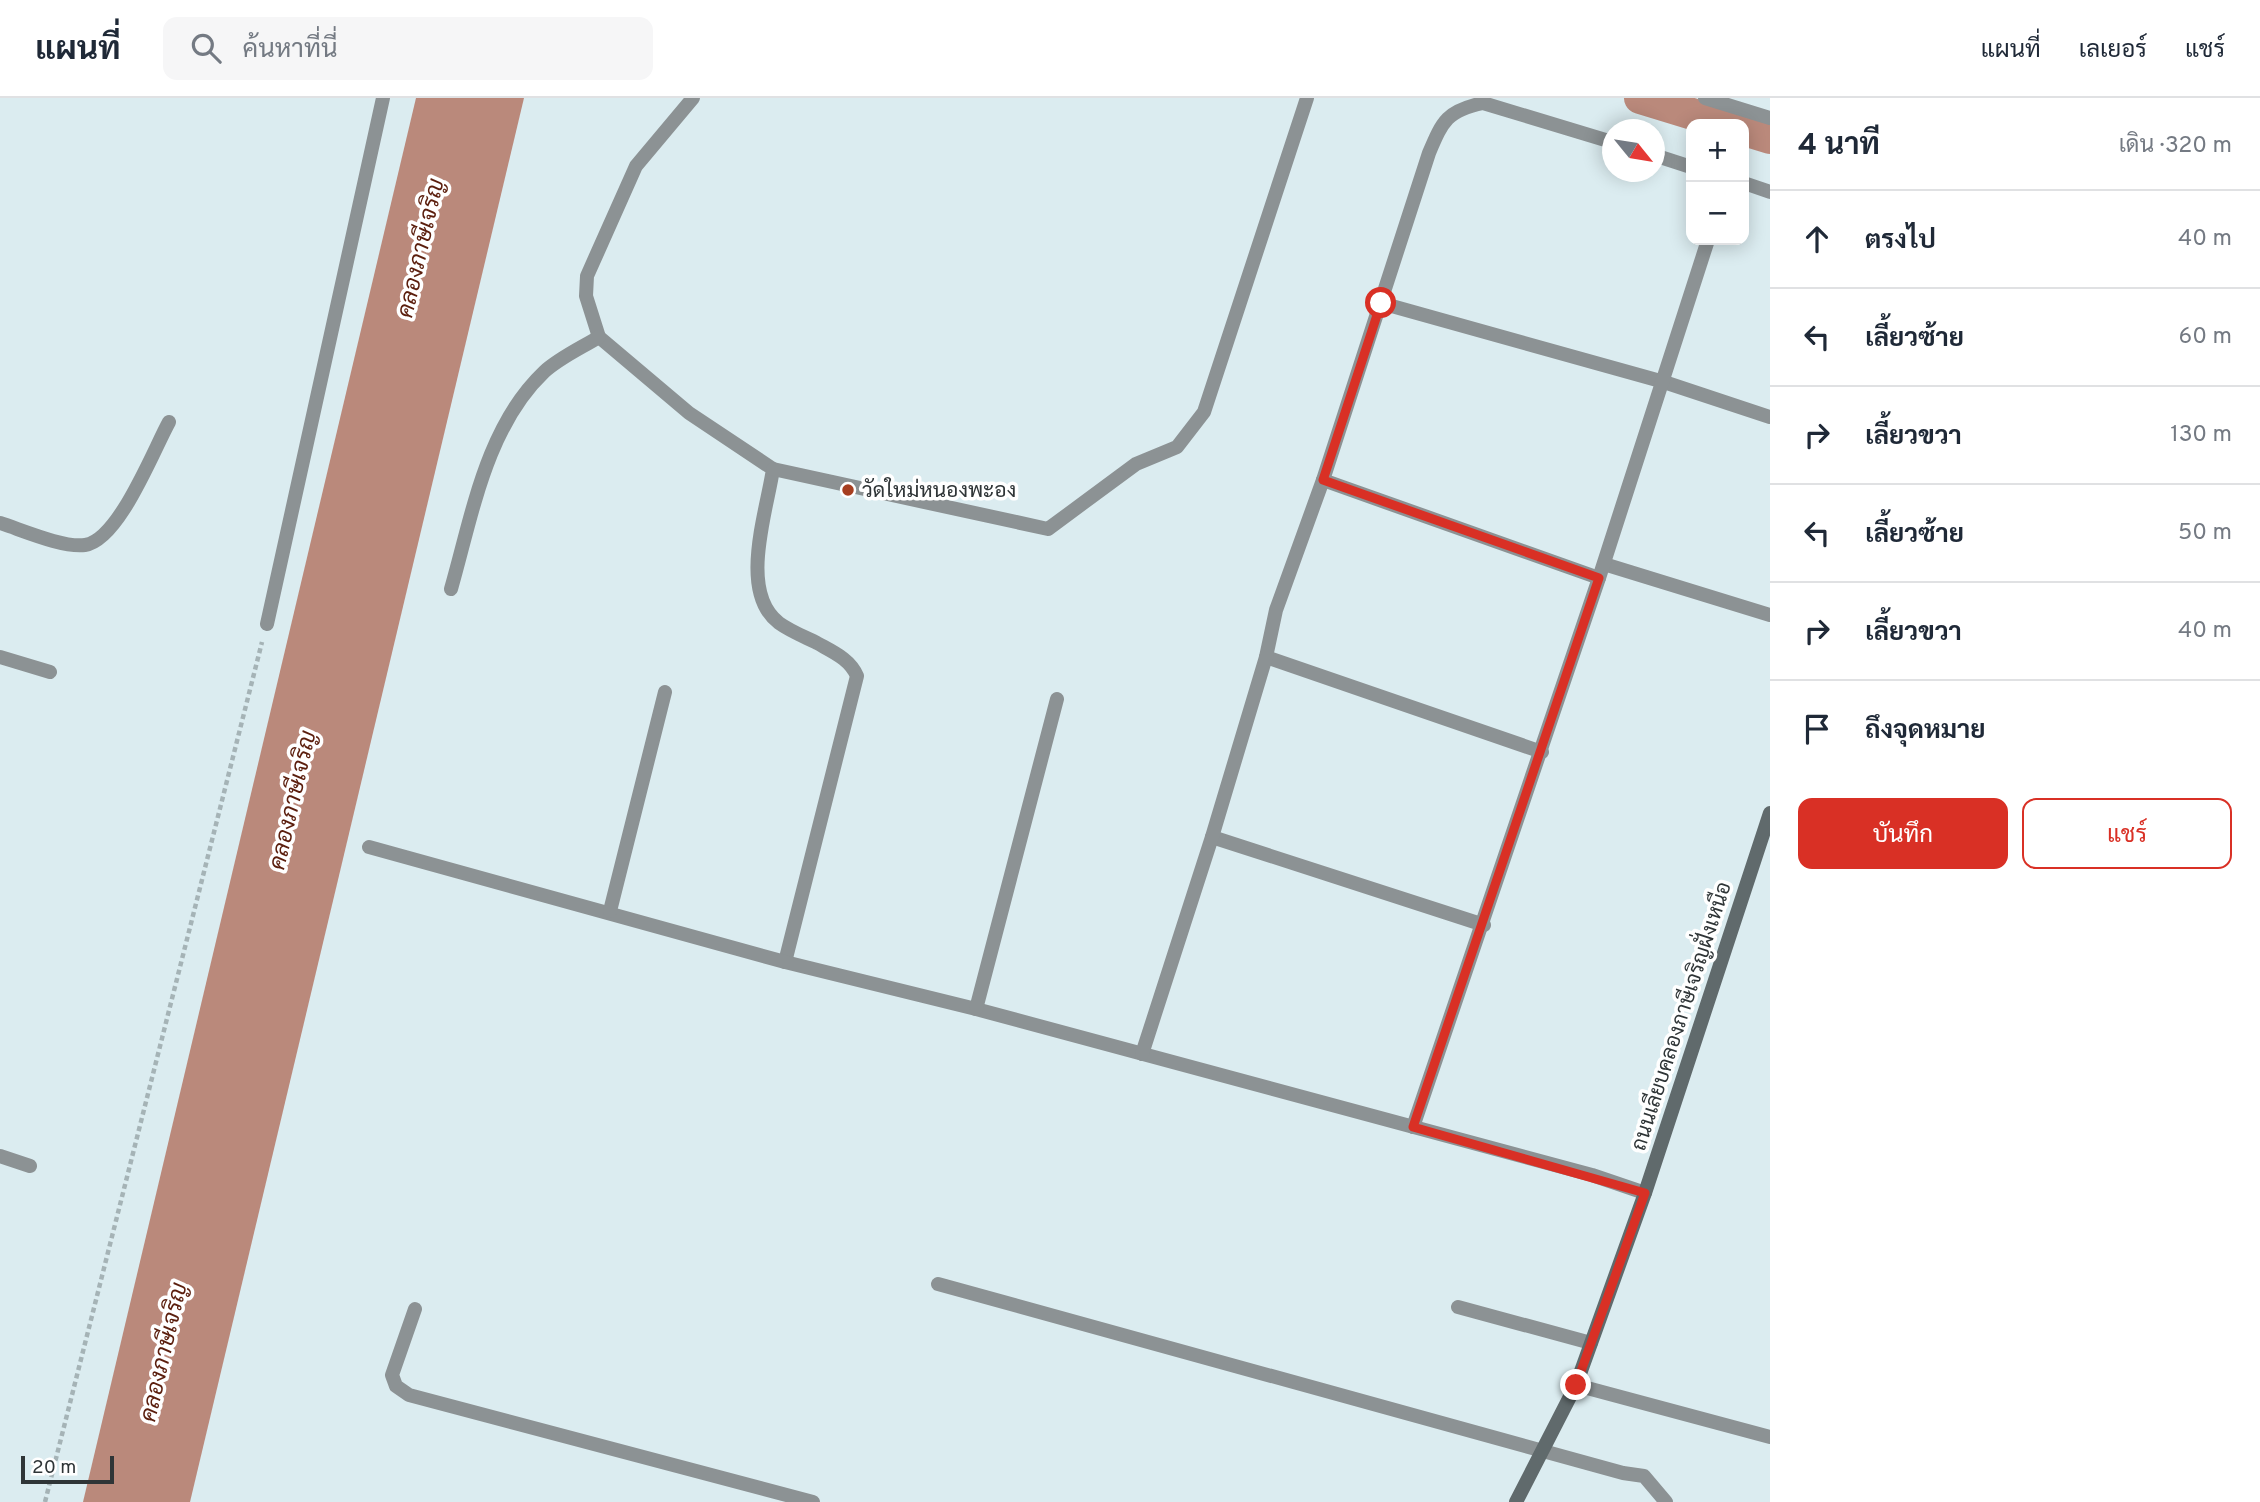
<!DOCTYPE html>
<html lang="th">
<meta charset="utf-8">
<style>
:root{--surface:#fff;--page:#f6f6f7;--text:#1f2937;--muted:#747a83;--line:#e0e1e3;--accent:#d93025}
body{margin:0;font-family:Overpass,Sarabun,sans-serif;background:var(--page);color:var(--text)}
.controls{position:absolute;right:21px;top:21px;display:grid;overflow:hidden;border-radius:14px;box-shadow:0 4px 18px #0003}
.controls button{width:63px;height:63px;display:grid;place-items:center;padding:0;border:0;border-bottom:2px solid var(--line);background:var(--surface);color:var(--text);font:35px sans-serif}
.compass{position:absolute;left:1602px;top:21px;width:63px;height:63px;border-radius:50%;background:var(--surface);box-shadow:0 4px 18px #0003;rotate:120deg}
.scale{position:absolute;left:21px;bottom:18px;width:93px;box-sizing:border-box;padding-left:7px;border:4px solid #2f3537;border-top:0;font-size:19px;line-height:24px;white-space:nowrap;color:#2f3537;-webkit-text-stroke:5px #fff;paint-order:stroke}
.stop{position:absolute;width:21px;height:21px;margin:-16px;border:5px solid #d93025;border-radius:50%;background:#fff}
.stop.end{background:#d93025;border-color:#fff;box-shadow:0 2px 7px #0008}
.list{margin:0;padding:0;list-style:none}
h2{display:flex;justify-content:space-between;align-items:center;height:91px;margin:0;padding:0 28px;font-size:30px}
h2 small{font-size:23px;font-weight:400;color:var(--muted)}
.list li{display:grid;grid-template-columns:46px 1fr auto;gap:21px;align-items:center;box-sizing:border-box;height:98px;padding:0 28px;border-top:2px solid var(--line)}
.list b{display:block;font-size:26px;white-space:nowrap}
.list em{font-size:23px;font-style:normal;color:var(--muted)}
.actions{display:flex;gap:14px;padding:21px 28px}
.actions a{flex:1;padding:16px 0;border:2px solid var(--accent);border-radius:14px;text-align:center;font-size:24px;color:var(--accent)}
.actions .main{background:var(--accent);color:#fff}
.icon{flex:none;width:38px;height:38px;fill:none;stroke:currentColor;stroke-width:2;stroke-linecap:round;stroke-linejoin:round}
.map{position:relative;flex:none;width:1770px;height:1404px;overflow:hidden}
header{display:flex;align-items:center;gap:42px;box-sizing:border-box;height:98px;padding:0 35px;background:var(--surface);border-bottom:2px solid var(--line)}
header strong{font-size:33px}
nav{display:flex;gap:38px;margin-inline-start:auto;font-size:24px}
.search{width:490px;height:63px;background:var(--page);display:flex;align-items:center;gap:18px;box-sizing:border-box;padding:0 24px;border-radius:14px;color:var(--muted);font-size:26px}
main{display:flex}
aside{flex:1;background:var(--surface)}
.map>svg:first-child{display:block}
.water{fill:#ba897b}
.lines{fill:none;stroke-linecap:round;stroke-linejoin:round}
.canal{stroke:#ba897b;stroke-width:32}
.path{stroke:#a5b3b6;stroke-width:4.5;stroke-dasharray:5 3.5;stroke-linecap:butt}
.lane{stroke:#8c9294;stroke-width:14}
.street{stroke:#8c9294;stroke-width:14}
.secondary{stroke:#606a6c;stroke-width:14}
.route{stroke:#d93025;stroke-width:9}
.poi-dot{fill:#a63e20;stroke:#fff;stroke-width:2.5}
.labels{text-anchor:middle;stroke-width:7;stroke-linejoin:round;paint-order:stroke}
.poi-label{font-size:21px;fill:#2f3537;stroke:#fff;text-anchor:start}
.street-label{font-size:21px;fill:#2f3537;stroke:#fff}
.water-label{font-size:23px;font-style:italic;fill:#5b1e0d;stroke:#fff}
</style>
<header>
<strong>แผนที่</strong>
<div class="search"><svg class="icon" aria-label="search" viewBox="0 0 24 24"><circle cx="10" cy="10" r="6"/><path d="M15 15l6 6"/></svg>ค้นหาที่นี่</div>
<nav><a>แผนที่</a><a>เลเยอร์</a><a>แชร์</a></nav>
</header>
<main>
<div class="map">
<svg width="1770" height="1404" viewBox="0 0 1770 1404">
<rect width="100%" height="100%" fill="#dbecf0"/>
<polygon class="water" points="416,0 524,0 190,1404 83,1404"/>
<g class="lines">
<g class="canal">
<polyline points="1640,0 1725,26"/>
<polyline points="1744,32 1770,40"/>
</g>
<polyline class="path" points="45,1404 262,544"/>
<g class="lane">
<path d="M693,0L636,68L587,178L586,198L599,239L689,315L773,371C767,413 738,494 779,525C790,533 805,539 817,545C833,554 850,561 857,578L785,864"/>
<polyline points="1654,57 1691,69"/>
<polyline points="1744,85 1770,94"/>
<polyline points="1381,205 1664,284 1770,319"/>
<polyline points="773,371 1048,431 1136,366 1177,349 1204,314 1307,0"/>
<polyline points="1323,382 1599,480"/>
<polyline points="1604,466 1770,517"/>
<path d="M451,491C472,418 486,329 544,274C559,260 581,250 599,239"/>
<polyline points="1266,559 1542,654"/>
<polyline points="1212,739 1484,827"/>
<polyline points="369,749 785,864 976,911 1592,1077 1645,1095"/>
<polyline points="610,813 665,594"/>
<polyline points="976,911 1057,601"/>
<path d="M1142,956L1212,739L1266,559L1276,512L1323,382L1429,55C1443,22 1447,13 1483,5L1612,44"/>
<polyline points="1413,1029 1599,480 1708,142"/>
<polyline points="938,1186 1623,1375 1644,1378 1666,1404"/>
<polyline points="1458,1209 1591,1245"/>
</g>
<g class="street">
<polyline points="1705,0 1770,20"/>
<path d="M0,425C22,432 63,450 85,447C119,442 153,353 169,324"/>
<polyline points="267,526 383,0"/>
<polyline points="0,559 50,574"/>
<polyline points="0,1058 30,1068"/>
<polyline points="415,1211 392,1277 396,1288 409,1297 813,1404"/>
<polyline points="1576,1287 1770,1339"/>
</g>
<polyline class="secondary" points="1516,1404 1576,1287 1645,1095 1770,715"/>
</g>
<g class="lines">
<polyline class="route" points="1381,205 1323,382 1599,480 1413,1029 1645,1095 1576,1287"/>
</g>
<circle class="poi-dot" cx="848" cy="392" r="7"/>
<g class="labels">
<g class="poi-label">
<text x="862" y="399">วัดใหม่หนองพะอง</text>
</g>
<g class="street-label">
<text transform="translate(1681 918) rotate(-72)" y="7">ถนนเลียบคลองภาษีเจริญฝั่งเหนือ</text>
</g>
<g class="water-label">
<text transform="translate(420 150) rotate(-77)" y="8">คลองภาษีเจริญ</text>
<text transform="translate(292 702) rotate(-77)" y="8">คลองภาษีเจริญ</text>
<text transform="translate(163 1254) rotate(-77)" y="8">คลองภาษีเจริญ</text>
</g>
</g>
</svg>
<div class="controls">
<button>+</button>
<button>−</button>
</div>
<svg class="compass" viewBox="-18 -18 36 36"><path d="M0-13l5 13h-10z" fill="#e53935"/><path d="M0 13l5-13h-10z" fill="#747a83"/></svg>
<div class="scale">20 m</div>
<div class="stop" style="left:1381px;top:205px"></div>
<div class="stop end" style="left:1576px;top:1287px"></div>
</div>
<aside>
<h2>4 นาที<small>เดิน · 320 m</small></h2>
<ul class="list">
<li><svg class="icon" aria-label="ahead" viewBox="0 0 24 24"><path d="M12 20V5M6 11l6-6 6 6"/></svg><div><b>ตรงไป</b></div><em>40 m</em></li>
<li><svg class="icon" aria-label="left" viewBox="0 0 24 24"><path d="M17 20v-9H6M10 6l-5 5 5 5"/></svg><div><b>เลี้ยวซ้าย</b></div><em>60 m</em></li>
<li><svg class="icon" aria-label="right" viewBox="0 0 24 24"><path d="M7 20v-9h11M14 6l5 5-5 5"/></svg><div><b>เลี้ยวขวา</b></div><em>130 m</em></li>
<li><svg class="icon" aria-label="left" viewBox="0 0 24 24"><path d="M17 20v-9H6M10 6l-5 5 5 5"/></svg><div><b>เลี้ยวซ้าย</b></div><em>50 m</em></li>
<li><svg class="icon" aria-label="right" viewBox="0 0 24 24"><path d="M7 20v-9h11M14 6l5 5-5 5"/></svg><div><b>เลี้ยวขวา</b></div><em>40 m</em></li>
<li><svg class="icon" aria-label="arrive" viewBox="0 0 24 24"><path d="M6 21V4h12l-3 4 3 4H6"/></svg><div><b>ถึงจุดหมาย</b></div></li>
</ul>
<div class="actions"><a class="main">บันทึก</a><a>แชร์</a></div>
</aside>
</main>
